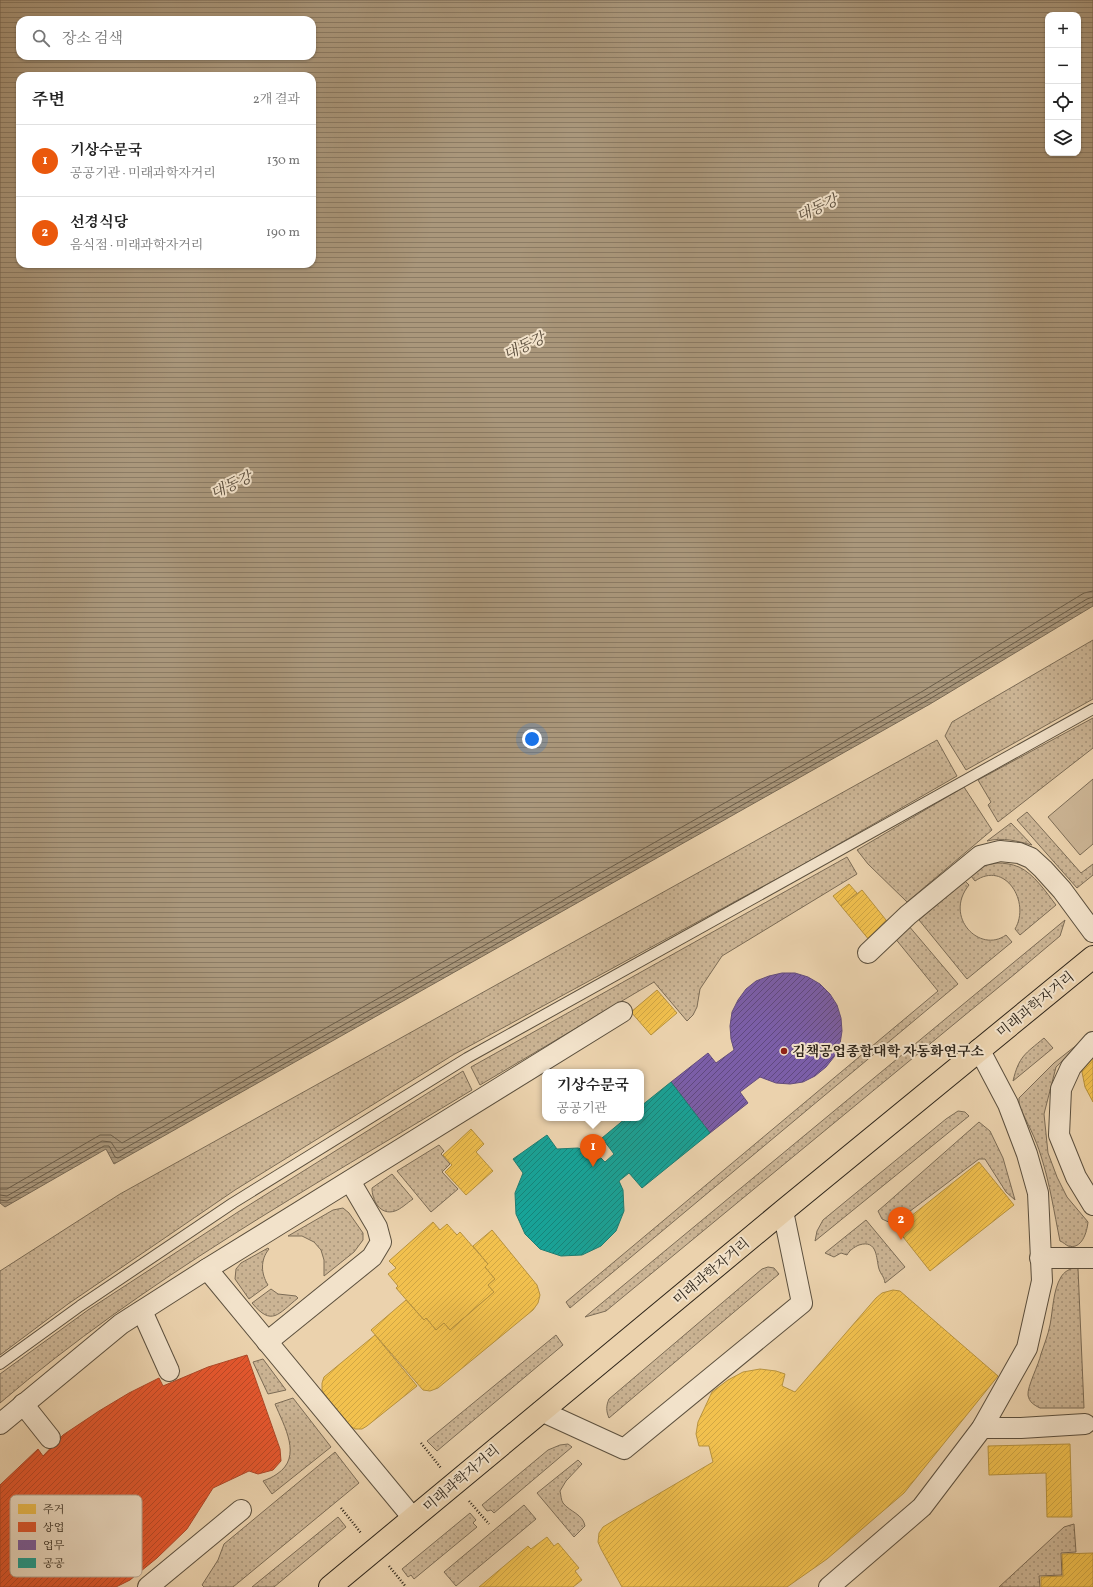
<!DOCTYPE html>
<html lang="ko">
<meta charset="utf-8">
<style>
:root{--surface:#fff;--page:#f6f6f6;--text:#222;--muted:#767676;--line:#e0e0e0;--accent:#ea580c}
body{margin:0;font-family:Vollkorn,"Noto Serif KR",serif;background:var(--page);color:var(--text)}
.controls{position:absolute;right:12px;top:12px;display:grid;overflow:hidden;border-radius:8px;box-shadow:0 1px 3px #0004}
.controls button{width:36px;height:36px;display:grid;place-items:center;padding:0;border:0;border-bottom:1px solid var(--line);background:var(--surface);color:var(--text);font:20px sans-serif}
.you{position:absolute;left:532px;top:739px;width:14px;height:14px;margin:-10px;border:3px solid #fff;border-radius:50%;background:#1a73e8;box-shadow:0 0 0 6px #1a73e833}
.badge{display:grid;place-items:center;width:26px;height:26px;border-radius:50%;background:var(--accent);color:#fff;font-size:13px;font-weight:700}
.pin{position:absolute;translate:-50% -33px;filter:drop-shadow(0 1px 2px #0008)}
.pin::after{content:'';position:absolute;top:21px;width:14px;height:12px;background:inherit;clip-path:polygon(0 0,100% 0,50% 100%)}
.popup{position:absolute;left:542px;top:1069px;width:102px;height:52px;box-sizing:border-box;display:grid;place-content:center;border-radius:8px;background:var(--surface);filter:drop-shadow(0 1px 3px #0005);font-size:13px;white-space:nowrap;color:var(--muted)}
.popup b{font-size:15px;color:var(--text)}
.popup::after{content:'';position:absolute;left:50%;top:100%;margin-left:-8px;border:8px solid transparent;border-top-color:var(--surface)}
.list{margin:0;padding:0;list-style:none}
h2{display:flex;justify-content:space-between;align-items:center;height:52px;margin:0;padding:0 16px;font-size:17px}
h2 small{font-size:13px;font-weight:400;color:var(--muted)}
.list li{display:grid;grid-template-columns:26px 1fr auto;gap:12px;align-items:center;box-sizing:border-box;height:72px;padding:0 16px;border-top:1px solid var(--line)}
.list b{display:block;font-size:15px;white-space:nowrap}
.list p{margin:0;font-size:13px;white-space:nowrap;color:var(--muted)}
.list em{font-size:13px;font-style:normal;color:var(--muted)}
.icon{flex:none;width:22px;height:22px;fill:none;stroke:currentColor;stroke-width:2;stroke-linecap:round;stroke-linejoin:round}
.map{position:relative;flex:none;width:1093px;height:1587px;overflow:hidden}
.search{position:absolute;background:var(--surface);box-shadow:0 1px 3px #0004;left:16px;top:16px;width:300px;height:44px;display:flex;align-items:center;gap:10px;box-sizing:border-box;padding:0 14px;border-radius:12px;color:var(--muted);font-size:15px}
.panel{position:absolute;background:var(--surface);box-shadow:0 1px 3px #0004;left:16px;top:72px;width:300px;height:196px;border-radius:12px}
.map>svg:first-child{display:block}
.grass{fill:url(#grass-dots);stroke:#7c6c56}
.garden{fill:#cbb494;stroke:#7c6c56}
.water{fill:url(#water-rules);stroke:#786954;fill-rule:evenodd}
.homes{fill:url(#homes-hatch);stroke:#b7923e}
.shops{fill:url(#shops-hatch);stroke:#ad4828}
.offices{fill:url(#offices-hatch);stroke:#644d7c}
.public{fill:url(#public-hatch);stroke:#1e7d72}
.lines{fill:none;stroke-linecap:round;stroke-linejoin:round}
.shore{stroke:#6c5e4a;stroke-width:1}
.lane-casing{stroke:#5c503e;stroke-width:12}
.street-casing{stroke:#5c503e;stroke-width:22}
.primary-casing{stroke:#2d2419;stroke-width:24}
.path{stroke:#2d2419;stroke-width:2.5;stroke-dasharray:1 2;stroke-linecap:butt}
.lane{stroke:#f2e2ca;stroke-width:10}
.street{stroke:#f2e2ca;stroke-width:20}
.primary{stroke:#ebd2ad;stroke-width:22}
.poi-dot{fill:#8f2418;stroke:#f2e2ca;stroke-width:1.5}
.labels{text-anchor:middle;stroke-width:4;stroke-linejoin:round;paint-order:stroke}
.street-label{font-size:14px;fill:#2d2419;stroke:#f2e2ca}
.poi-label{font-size:14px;font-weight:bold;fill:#2d2419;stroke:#f2e2ca;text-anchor:start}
.water-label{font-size:15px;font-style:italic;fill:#594c3b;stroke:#f2e2ca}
.key{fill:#f2e2ca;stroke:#b7a995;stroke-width:1}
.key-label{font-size:11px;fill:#2d2419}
</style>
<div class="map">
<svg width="1093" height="1587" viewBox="0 0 1093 1587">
<defs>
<pattern id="grass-dots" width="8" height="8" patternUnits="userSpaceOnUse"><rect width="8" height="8" fill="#cbb494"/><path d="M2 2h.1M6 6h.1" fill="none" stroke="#a59278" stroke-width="1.8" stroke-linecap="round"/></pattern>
<pattern id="water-rules" width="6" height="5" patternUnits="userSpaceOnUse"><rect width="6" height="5" fill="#aa977b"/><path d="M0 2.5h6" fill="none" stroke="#8b7b64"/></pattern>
<pattern id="homes-hatch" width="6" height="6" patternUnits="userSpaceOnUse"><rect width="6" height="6" fill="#f2c14e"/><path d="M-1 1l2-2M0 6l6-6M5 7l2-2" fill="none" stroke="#d0a644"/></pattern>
<pattern id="shops-hatch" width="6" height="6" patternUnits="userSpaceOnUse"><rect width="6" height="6" fill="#e4572e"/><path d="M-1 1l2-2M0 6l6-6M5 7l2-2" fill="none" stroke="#b94826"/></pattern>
<pattern id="offices-hatch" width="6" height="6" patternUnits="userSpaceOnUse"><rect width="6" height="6" fill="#7b5ea7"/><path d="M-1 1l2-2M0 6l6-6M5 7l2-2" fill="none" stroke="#60497f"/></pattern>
<pattern id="public-hatch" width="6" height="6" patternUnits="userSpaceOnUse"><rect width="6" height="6" fill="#17a398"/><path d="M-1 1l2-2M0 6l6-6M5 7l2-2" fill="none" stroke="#15857b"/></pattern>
</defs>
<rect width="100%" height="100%" fill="#ebd2ad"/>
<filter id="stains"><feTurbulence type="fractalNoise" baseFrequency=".005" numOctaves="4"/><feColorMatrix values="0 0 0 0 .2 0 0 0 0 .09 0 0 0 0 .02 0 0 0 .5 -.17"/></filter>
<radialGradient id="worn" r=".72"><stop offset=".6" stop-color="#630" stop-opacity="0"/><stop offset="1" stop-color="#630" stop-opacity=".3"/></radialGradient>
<g class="grass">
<polygon points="1093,640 1093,699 966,770 945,736 952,722"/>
<polygon points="1093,718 1093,748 998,822 988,805 991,802 978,780"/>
<polygon points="937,740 957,776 804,864 453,1055 235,1190 68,1304 0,1355 0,1271 120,1194"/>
<polygon points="964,787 992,830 907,902 868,864 857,850"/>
<polygon points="1027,812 1081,873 1093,864 1093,875 1077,888 1017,820"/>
<path d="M1011,823L1032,845C1017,841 1003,837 987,841Z"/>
<polygon points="847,857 857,874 722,956 700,989 697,1007 693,1015 687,1021 654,982 480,1085 471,1067"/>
<path d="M997,863C1004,863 1012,864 1019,867C1034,874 1046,892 1056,905L1020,935L1015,929C1031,902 1005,860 975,881L971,876L986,865Z"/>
<path d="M965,881L969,885C943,917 980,954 1006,935L1012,942L967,979L919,920Z"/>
<polygon points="1065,920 1060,936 1016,973 606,1311 585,1317"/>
<polygon points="908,925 958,984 570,1308 566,1302 938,991 894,937"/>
<path d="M1093,1032L1056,1067L1044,1114L1048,1153L1057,1177L1067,1197L1088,1222C1087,1232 1082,1250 1068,1246C1066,1245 1063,1242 1060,1241C1054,1212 1050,1184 1041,1156C1036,1139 1027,1122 1019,1106V1098L1054,1063Z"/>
<path d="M1044,1038L1053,1048L1013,1081C1019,1056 1025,1054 1044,1038Z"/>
<path d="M463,1071L472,1090C310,1188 145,1279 0,1403V1374L88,1310L238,1212Z"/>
<polygon points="958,1111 965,1112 969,1116 815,1241 817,1231 823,1220 946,1119"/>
<polygon points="979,1122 990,1131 1003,1158 1015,1200 1006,1192 985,1159 979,1159 893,1224 882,1219 878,1211"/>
<polygon points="439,1145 444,1151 441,1154 450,1164 442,1172 458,1189 431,1212 397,1171"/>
<path d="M392,1174L413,1199C407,1203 401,1209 395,1211C380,1216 372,1200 372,1188Z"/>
<polygon points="343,1208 349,1213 363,1233 363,1240 354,1252 324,1276 324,1260 321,1250 314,1242 302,1236 288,1236 333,1210"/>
<path d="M866,1220L905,1267L885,1283C884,1276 881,1275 879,1269C876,1259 878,1239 859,1245C854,1247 849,1251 847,1255L841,1253L834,1257L825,1253Z"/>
<path d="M268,1248L269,1249C260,1260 261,1274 268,1285L249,1299L235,1279L236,1269L241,1263Z"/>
<path d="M768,1267L774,1268L779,1274L609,1418C606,1411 606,1406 609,1399L762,1269Z"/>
<path d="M1073,1268H1078L1084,1408H1040C1034,1405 1029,1402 1028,1395C1027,1387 1039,1364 1041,1354C1044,1345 1048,1335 1050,1325C1053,1310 1053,1290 1061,1277C1064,1272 1068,1270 1073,1268Z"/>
<path d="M271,1289L278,1294L296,1296L298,1298C278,1314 272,1327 252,1303Z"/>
<polygon points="556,1335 563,1345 437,1451 427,1441"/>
<polygon points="263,1359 286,1390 268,1394 253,1362"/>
<path d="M293,1398L331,1447L272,1494L263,1481C268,1479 273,1477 277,1474C303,1457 284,1426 275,1404Z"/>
<polygon points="568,1444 572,1447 494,1513 491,1510 487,1511 482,1505 548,1450 560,1445"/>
<polygon points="335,1452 359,1483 233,1587 204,1587 202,1585 218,1560 224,1544"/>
<path d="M578,1460L582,1464L566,1481L560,1491C561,1495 561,1500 563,1503C570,1512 583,1514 585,1526L574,1537L537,1493Z"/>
<polygon points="524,1505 536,1519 456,1586 444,1572"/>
<polygon points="470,1513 476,1520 473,1523 477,1527 414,1579 411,1575 408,1577 402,1569"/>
<polygon points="338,1517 346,1527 274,1587 252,1587"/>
<polygon points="1074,1524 1076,1552 1061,1553 1062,1575 1039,1576 1040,1587 999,1587 1064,1527"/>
</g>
<polygon class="garden" points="1093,779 1093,844 1080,855 1048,817"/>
<path class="water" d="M0,0H1093V606L930,704L114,1164L106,1149L5,1207L0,1203ZM1048,15H1078V153H1048ZM20,20H312V56H20ZM20,76H312V264H20Z"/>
<g class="homes">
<polygon points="849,884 857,893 841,906 833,896"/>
<polygon points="862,890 890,925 870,941 841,906"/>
<polygon points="657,990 677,1013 651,1035 631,1012"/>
<polygon points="1093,1057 1093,1102 1085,1087 1081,1067"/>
<polygon points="471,1129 484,1144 476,1152 493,1171 466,1195 445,1172 452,1165 443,1155"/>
<polygon points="979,1162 1014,1205 930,1271 896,1228"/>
<polygon points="433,1222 440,1230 447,1224 457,1235 460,1232 488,1264 485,1267 495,1279 488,1285 494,1292 450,1330 444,1323 436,1330 426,1318 424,1320 396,1288 398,1286 388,1274 396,1268 389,1261"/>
<polygon points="492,1230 537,1285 540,1295 538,1303 533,1310 438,1388 430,1391 423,1390 371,1330 406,1300 424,1320 426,1318 436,1330 444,1323 450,1330 494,1292 488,1285 495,1279 485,1267 488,1264 473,1246"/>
<polygon points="893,1290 900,1291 998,1376 904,1493 827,1559 787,1587 622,1587 601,1549 598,1542 599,1533 603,1527 626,1513 713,1462 709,1446 699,1446 696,1434 698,1422 712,1392 728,1380 743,1372 760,1369 776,1371 785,1374 782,1386 795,1392 876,1298 882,1293"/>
<polygon points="375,1335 417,1386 367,1426 362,1429 355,1429 350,1426 325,1395 322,1390 322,1383 324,1377"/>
<polygon points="1070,1444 1072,1517 1047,1517 1046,1473 989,1475 988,1446"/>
<polygon points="547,1537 554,1546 558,1543 579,1568 575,1571 582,1580 573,1587 479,1587 528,1546 531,1549"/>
<polygon points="1093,1553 1093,1587 1041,1587 1041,1577 1063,1576 1062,1554"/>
</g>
<polygon class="shops" points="247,1355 280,1449 281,1461 273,1470 258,1474 249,1471 213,1488 187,1529 157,1558 130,1580 116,1587 0,1587 0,1485 38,1449 43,1456 63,1435 99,1411 129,1393 159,1378 163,1386 208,1367"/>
<polygon class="offices" points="782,973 795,973 808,977 820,984 830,994 837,1005 841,1018 842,1031 840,1044 834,1057 826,1067 815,1076 803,1082 790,1084 776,1083 760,1077 740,1092 748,1103 710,1133 671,1082 708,1053 716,1063 734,1050 731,1039 730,1026 732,1012 738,1000 746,989 756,981 769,976"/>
<polygon class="public" points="671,1082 710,1133 642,1188 629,1173 619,1181 623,1190 624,1211 616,1231 601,1246 582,1255 561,1256 540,1249 525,1234 516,1214 515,1193 523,1173 513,1159 547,1135 557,1149 578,1148 599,1156 605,1162 614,1154 602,1138 626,1118 641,1118 641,1106"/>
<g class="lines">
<g class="shore">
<polyline points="0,1189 7,1189 100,1135 111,1135 122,1143 923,691 1084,593 1093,591"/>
<polyline points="0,1195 7,1196 102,1141 111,1142 117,1151 120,1151 926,696 1087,599 1093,597"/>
<polyline points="0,1200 7,1201 104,1146 109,1146 115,1157 118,1158 928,700 1089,603 1093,602"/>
</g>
<defs>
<polyline id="lane" points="0,1364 80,1306 233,1203 467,1058 1093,709"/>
<g id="street">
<polyline points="868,953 908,915 980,856 1000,851 1019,853 1031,858 1043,869 1062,890 1093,932"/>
<polyline points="1093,1042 1071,1067 1061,1089 1059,1135 1076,1177 1093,1205"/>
<polyline points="1040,1258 1093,1258"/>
<polyline points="207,1269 413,1518"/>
<polyline points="142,1311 169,1371"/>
<polyline points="267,1342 372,1257 381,1242 377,1227 350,1181"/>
<polyline points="23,1404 50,1438"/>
<polyline points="541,1411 624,1449 802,1303 783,1211"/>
<polyline points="0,1424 121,1324 207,1269 622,1012"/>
<polyline points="982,1428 1021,1428 1085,1424"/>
<polyline points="148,1587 241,1510"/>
<polyline points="829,1587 922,1507 982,1428 1027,1348 1042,1281 1038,1193 1027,1154 1008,1104 979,1049"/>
</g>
<polyline id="primary" points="330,1587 783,1211 1093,957"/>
</defs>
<use href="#lane" class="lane-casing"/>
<use href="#street" class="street-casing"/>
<use href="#primary" class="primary-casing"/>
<g class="path">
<polyline points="421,1443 441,1468"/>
<polyline points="469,1501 489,1524"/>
<polyline points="341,1508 361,1533"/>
<polyline points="389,1566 406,1587"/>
</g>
<use href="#lane" class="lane"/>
<use href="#street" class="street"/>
<use href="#primary" class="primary"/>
</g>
<circle class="poi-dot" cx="784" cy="1051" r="4"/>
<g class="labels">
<g class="street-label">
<text transform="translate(1035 1004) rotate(-39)" y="5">미래과학자거리</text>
<text transform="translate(711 1271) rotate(-40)" y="5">미래과학자거리</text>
<text transform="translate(461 1478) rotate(-40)" y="5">미래과학자거리</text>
</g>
<g class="poi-label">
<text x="792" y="1056">김책공업종합대학 자동화연구소</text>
</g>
<g class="water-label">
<text transform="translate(817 208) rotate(-25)" y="5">대동강</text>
<text transform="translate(524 346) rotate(-25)" y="5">대동강</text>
<text transform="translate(231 485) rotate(-25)" y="5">대동강</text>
</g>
</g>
<rect x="10" y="1495" width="132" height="82" rx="6" class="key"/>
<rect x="18" y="1504" width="18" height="10" fill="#f2c14e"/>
<rect x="18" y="1522" width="18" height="10" fill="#e4572e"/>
<rect x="18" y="1540" width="18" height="10" fill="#7b5ea7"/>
<rect x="18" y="1558" width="18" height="10" fill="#17a398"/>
<g class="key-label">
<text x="43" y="1513">주거</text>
<text x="43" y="1531">상업</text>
<text x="43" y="1549">업무</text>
<text x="43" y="1567">공공</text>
</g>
<rect width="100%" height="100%" filter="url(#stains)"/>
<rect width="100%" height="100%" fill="url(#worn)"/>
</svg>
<div class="controls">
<button>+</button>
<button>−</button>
<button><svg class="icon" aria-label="locate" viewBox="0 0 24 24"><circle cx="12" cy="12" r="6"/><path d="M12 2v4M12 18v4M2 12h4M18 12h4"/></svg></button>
<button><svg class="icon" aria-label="layers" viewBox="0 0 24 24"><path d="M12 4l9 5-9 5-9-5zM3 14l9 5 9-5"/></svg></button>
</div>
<div class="you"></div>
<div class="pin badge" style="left:593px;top:1167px">1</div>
<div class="popup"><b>기상수문국</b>공공기관</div>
<div class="pin badge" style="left:901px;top:1240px">2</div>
<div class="search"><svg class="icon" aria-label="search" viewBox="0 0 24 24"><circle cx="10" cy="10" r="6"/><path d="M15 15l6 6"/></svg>장소 검색</div>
<section class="panel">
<h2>주변<small>2개 결과</small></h2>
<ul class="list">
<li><span class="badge">1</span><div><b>기상수문국</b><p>공공기관 · 미래과학자거리</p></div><em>130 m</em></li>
<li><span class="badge">2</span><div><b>선경식당</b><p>음식점 · 미래과학자거리</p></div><em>190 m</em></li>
</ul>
</section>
</div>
